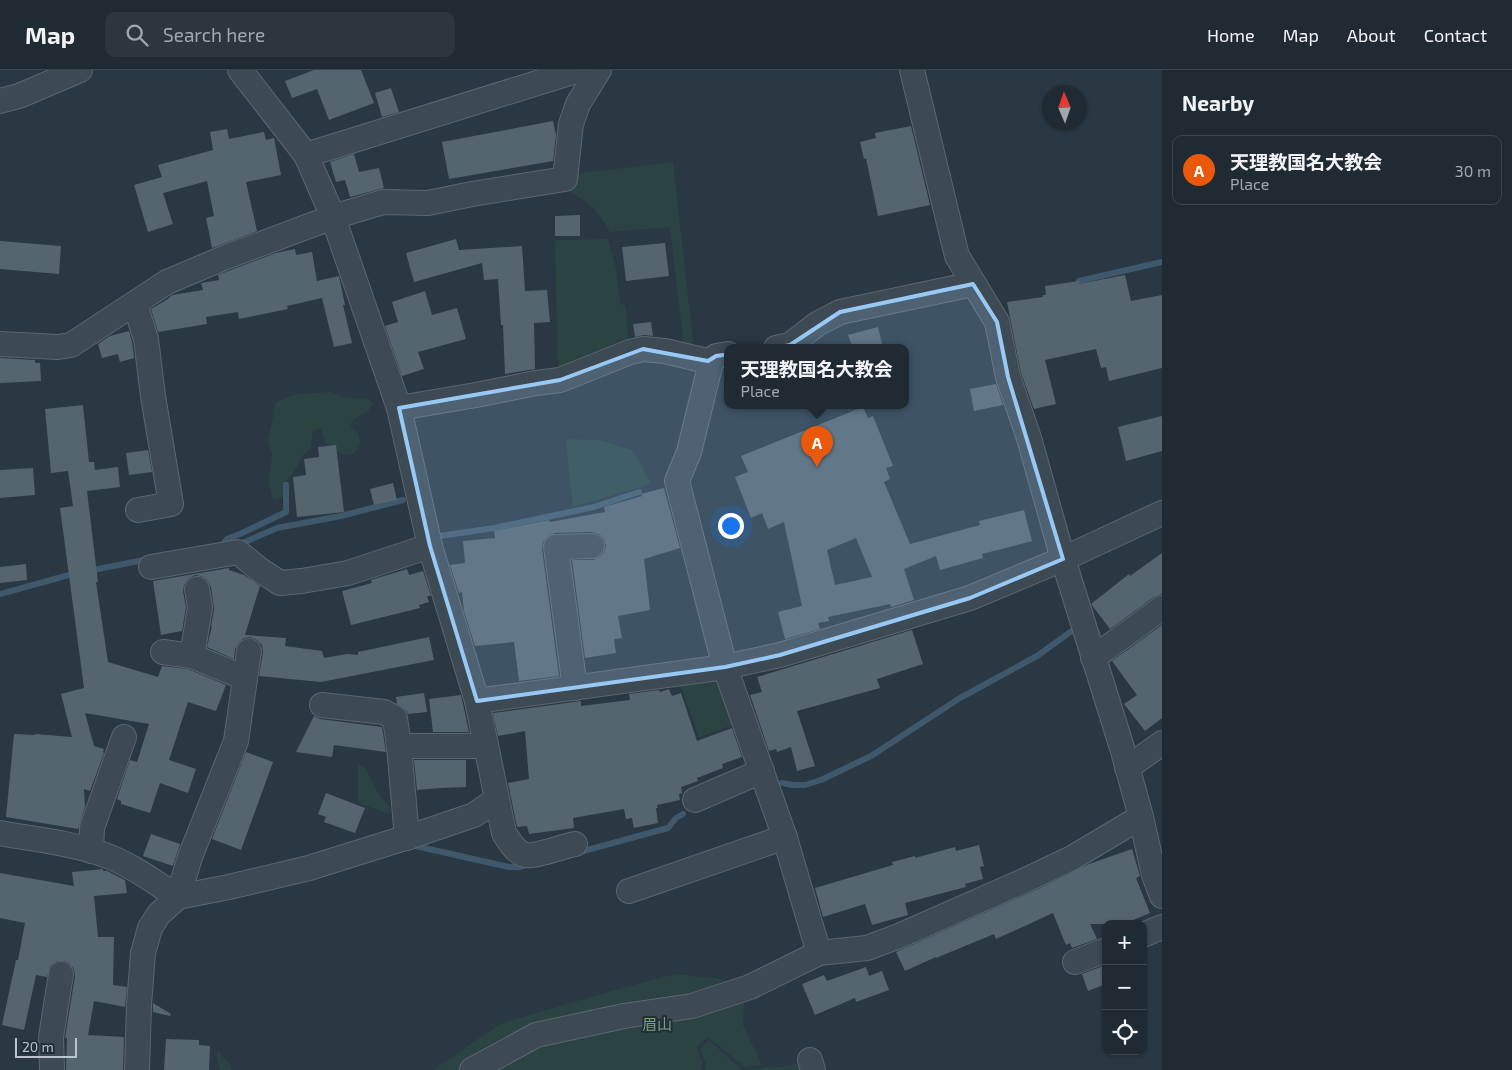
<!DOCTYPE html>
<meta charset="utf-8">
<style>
:root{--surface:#1f2a32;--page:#2c363e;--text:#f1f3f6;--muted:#a1a7ac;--line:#3c464d;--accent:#ea580c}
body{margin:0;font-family:"Exo 2","Noto Sans JP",sans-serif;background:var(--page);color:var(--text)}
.controls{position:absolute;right:15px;bottom:15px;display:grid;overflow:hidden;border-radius:10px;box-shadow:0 1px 4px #0004}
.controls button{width:45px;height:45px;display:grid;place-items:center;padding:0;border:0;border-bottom:1px solid var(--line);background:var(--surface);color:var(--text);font:25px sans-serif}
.compass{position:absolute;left:1042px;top:15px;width:45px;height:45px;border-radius:50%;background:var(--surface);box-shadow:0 1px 4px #0004;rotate:358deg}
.scale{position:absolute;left:15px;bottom:12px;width:62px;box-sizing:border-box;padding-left:5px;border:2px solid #bbc4cc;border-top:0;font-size:14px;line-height:18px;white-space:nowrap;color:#bbc4cc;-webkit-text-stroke:4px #222e38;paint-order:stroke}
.you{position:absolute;left:730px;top:455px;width:18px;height:18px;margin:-12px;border:4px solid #fff;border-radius:50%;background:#1a73e8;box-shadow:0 0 0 8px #1a73e833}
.badge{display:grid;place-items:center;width:32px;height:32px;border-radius:50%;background:var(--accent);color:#fff;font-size:16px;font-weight:700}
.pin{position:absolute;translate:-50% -41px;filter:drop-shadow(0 1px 2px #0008)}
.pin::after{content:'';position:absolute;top:26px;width:18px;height:15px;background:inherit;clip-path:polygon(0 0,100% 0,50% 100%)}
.popup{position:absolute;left:724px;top:274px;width:185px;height:65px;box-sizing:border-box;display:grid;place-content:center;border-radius:10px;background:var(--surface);filter:drop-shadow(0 1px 4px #0005);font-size:16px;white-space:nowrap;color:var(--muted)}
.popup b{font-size:19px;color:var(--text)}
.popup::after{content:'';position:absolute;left:50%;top:100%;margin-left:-10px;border:10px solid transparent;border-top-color:var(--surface)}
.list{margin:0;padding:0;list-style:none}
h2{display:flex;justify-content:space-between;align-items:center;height:65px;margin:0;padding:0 20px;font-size:21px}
h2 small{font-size:16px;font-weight:400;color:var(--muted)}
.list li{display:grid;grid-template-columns:32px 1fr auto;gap:15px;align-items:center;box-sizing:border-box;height:70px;margin:0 10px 10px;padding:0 10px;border:1px solid var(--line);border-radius:10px}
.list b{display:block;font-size:19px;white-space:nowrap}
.list p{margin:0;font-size:16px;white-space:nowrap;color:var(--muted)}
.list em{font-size:16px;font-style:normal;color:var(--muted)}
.icon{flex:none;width:28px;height:28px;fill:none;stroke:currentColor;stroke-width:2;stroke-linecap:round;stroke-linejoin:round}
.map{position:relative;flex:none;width:1162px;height:1000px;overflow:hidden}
header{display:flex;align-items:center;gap:30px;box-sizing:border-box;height:70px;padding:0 25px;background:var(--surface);border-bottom:1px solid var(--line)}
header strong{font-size:24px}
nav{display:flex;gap:28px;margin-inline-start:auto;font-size:18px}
.search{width:350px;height:45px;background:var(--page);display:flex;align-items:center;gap:12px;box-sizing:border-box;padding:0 18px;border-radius:10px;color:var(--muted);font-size:19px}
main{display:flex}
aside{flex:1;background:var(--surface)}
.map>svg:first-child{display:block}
.green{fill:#2b4443}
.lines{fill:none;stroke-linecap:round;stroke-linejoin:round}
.stream{stroke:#40586b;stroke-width:6}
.building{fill:#556570;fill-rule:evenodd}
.minor-casing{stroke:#5c6770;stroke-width:26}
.minor{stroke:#3d4953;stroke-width:24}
.marked{fill:#98c9f4;fill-opacity:0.2;stroke:#98c9f4;stroke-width:4;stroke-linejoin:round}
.labels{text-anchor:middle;stroke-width:4;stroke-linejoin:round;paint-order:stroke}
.park-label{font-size:15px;fill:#7aa17e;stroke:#222e38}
</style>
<header>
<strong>Map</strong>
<div class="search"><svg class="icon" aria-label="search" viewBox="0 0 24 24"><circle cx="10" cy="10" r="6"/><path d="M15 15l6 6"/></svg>Search here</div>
<nav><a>Home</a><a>Map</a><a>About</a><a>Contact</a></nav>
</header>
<main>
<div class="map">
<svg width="1162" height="1000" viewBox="0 0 1162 1000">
<rect width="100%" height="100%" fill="#293843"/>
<g class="green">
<path d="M673,92L694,280L684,277L670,157L610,162C599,142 590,132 570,122L573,104Z"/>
<polygon points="608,169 616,199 620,233 626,236 628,272 558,303 555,170"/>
<polygon points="331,322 344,327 368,329 373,334 368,341 352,351 351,357 358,363 361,374 353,384 343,385 325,372 321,358 313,360 311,378 301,387 297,397 285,413 282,428 273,430 269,412 272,385 268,370 276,332 298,324"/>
<polygon points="566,369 599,370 633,380 651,414 573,437"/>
<polygon points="717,604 739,653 699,667 679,612"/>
<polygon points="358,694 366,699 378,723 392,740 390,744 358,733"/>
<polygon points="675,904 721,909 745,916 743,955 762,995 746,998 708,967 697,977 702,993 701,1000 433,1000 500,954 604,923"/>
<polygon points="709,970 742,1000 705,1000 706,993 700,979"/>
<polygon points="217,981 230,994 232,1000 220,1000 217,990"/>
<polygon points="808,991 810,1000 742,1000 789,996"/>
</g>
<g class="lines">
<g class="stream">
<polyline points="1079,211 1162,192"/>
<polyline points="440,466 494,458 594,437 639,422"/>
<polyline points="238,475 277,458 341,446 403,430"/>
<polyline points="221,477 227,469 240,464 286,442 286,415"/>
<polyline points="88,501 149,489"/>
<polyline points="0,524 76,503"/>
<polyline points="782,713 792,715 805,715 821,710 871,686 960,628 1037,586 1076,558"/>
<polyline points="411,775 509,797 519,797 530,794"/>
<polyline points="576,783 668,758 676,748 683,744"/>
</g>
</g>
<g class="building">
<polygon points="314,0 361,0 374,33 329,50 317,19 292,28 285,11"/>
<polygon points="391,18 399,42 382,47 375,23"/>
<polygon points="553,51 556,65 553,91 449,109 442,72"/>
<polygon points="911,56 930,135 878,146 866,88 864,89 860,72 876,68 875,63"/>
<polygon points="227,59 229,69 264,62 266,70 274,68 281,105 246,112 257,161 212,178 206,148 214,146 207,111 163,123 173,154 148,162 134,115 162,107 158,95 213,80 210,62"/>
<polygon points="354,84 359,102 379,98 384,118 350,127 345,110 336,112 330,92"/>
<polygon points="580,145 580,166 555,166 555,146"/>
<polygon points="456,169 459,180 522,176 525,221 547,220 550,252 534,253 535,299 505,304 503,255 501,255 498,209 484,210 482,193 414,212 406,183"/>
<polygon points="0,171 61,176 59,204 0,199"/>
<polygon points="665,173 669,206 626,211 622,177"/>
<polygon points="295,179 296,185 312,182 317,211 339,206 345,235 343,235 352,273 334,277 322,228 287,236 288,239 239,249 238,242 206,247 207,254 158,262 151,239 168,229 172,225 203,220 201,213 219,210 218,205 231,200 276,183"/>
<polygon points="1125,205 1131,231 1162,225 1162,298 1109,311 1106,297 1101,298 1096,279 1045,290 1056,334 1034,339 1021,303 1007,232 1043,227 1043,225 1046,225 1045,216 1079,211 1079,214"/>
<polygon points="425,221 432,245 457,238 466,269 418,282 424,299 402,306 385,256 398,252 392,232"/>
<polygon points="651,252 653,266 644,265 635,267 633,254"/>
<polygon points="878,257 883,278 853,278 848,265"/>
<polygon points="129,261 132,272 134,288 120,292 118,284 102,288 98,274 110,266"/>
<polygon points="0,288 35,290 35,293 40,293 41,311 0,313"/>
<polygon points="996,314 1003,335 974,341 970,319"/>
<polygon points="83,335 89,392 94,392 95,400 118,397 120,417 87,421 98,512 96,512 108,592 158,607 162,596 188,599 226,615 216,641 188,632 169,690 196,699 188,723 160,713 150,743 121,734 121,731 117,729 130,690 137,692 149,654 85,643 94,676 104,679 103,682 104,683 90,721 84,719 85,737 78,759 6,747 14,664 35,665 35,664 72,667 61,624 84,618 60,438 73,436 68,401 51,403 45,339"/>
<path d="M863,337L868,348L873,346L893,396L886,398L890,409L884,412L910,474L980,455L979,451L1024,440L1032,471L982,484L983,488L940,500L936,486L904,499L914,530L891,537L890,534L828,547L829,551L818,553L820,559L785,569L778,542L802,536L784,452L768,459L762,443L751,448L735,407L748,402L741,386ZM856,468L872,507L835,515L827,480Z"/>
<polygon points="1162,346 1162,381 1126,391 1118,357"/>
<polygon points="336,375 344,442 297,447 293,407 306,405 304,389 319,387 318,377"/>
<polygon points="148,380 152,402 129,405 126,383"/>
<polygon points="33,398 35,425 0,428 0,400"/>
<polygon points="393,413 397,430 374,435 370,419"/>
<polygon points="664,418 680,478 644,489 650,540 618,546 622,568 614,569 616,583 585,588 572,490 593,490 600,487 604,483 606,476 604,469 599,464 592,462 555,463 548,466 543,472 542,479 559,606 519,611 514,572 475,576 464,541 462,522 459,523 450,495 465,493 463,471 495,468 494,461 549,450 550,452 605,442 604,437 642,426 641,424"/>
<polygon points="1162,483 1162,524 1154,527 1110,559 1091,534 1129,504 1130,506"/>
<polygon points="26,494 27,510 0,513 0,497"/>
<polygon points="229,498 229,500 244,505 260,516 245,565 286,568 285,576 322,581 324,588 347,584 358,585 358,582 429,567 434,590 321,612 259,606 263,582 262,575 257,570 250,567 244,568 239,572 235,579 234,589 207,577 212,556 211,556 214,539 211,517 207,510 201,506 195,505 188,509 184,515 183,521 186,537 182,561 161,565 153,511"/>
<polygon points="407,499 409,505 423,501 431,526 427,526 429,532 419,535 420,538 351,555 342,521 372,513 371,510"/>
<polygon points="1162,555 1162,648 1145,661 1124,634 1137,625 1112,591"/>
<polygon points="912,560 923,594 877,609 880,618 797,641 815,696 797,701 791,677 777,682 776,679 769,681 750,625 762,622 757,607"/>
<polygon points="669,619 672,626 681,623 697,671 732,658 742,687 722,694 723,698 697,708 698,711 681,717 682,723 679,724 680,730 657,735 658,738 656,738 658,753 634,758 632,748 626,749 624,739 573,748 574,758 529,764 527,756 517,757 508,713 529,709 525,661 498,666 493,643 581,631 581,636 630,630 629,624 659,620 660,622"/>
<polygon points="424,623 427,642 408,644 406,640 397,634 396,627"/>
<polygon points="461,625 469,662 433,662 429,629"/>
<polygon points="314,646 320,649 382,657 386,682 334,675 332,687 296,682"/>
<polygon points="246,682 273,692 241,780 212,769"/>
<polygon points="414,690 466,690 466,717 440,718 417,720"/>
<polygon points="326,723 365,738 355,763 324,752 326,747 318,744"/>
<polygon points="151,764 180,774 173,796 143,786"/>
<polygon points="979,775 984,796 980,797 983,809 965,814 966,817 905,833 908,845 872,855 865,834 823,847 815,818 893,795 892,792 915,786 915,788 955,777 956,781"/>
<polygon points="1132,779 1140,806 1136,808 1150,843 1124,854 1090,854 1097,869 1072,878 1070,873 1066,875 1053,843 996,869 994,864 936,888 936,887 905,901 896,882 1034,821 1089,794"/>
<polygon points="103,799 103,801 107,801 125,810 127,823 94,826 98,867 114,867 113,915 127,917 125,937 94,931 88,965 124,967 123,1000 66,1000 67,968 65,968 75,906 74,899 69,893 64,891 57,891 50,896 47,907 36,905 24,960 2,955 16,890 18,890 25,853 0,848 0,803 74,816 72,802"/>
<polygon points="1106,895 1106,914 1088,921 1082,904"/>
<polygon points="866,897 869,906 882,901 889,920 856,932 855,928 815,945 802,914 824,905 827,911"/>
<polygon points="153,933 171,944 170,946 153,942"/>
<polygon points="166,969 199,970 199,975 210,976 209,1000 164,1000"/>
</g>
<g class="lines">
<defs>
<g id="minor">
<path d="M240,0L306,85L333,147L399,338L430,476L477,631L504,763C509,771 515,782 525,785C535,787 564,776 575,774"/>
<polyline points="912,0 957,186 997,252 1008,307 1029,368 1063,489 1123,681 1141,747 1154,805 1162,826"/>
<polyline points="0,31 19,26 80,0"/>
<polyline points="306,85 579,0"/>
<polyline points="135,234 146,269 153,326 171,434 138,440"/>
<polyline points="0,274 58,277 71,275 167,212 226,187 333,147 383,132 428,133 472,124 565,109 571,54 578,34 599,0"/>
<polyline points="776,278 790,275 817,254 840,242 973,214"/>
<polyline points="728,284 716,286 711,292 689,382 677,411 725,597 784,765 819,883"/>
<polyline points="399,338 476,325 536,313 560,310 630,282 643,279 665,281 711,292"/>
<polyline points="151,497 238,482 260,500 280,513 302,511 348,503 430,476"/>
<polyline points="249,581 236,671 190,787 178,827 229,817 309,798 424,762 474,745 496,730"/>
<polyline points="163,582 192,586 245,608"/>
<polyline points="192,586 200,537 197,519"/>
<polyline points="1093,588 1162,538"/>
<polyline points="575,618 556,477 592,476"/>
<polyline points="477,631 725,597 780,585 970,528 1063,489 1162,443"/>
<polyline points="322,635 384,642 395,648 399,676 407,768"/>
<polyline points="399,676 486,676"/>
<polyline points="1127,698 1162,673"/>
<polyline points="695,730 762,701"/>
<path d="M0,763C32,769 72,773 102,784C129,793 154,812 178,827L159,844L150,858L143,883L139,935L137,1000"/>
<polyline points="91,781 92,758 124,667"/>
<polyline points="629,821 785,767"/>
<polyline points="1143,865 1162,857"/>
<polyline points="1075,892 1106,880"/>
<polyline points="810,990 813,1000"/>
<polyline points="52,1000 51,967 61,904"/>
<polyline points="472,1000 536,965 624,946 692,936 750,917 819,883 867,878 899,866 1028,809 1072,788 1141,747"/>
</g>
</defs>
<use href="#minor" class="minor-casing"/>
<use href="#minor" class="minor"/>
</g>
<path class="marked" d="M973,214L997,252L1008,307L1063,489L970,528L780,585L725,597L477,631L430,476L399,338L560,310L643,279L708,291L716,286L775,278L790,275L840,242Z"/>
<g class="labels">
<g class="park-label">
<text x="657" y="960">眉山</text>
</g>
</g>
</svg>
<div class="controls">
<button>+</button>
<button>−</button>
<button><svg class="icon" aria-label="locate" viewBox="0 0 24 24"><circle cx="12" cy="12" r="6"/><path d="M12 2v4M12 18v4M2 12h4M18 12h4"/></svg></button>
</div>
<svg class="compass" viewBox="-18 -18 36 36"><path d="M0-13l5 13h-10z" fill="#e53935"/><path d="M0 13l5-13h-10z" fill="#a1a7ac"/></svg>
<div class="scale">20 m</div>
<div class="you"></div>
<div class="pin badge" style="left:817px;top:397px">A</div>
<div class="popup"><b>天理教国名大教会</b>Place</div>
</div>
<aside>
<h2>Nearby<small></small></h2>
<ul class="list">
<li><span class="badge">A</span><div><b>天理教国名大教会</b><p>Place</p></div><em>30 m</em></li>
</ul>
</aside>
</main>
